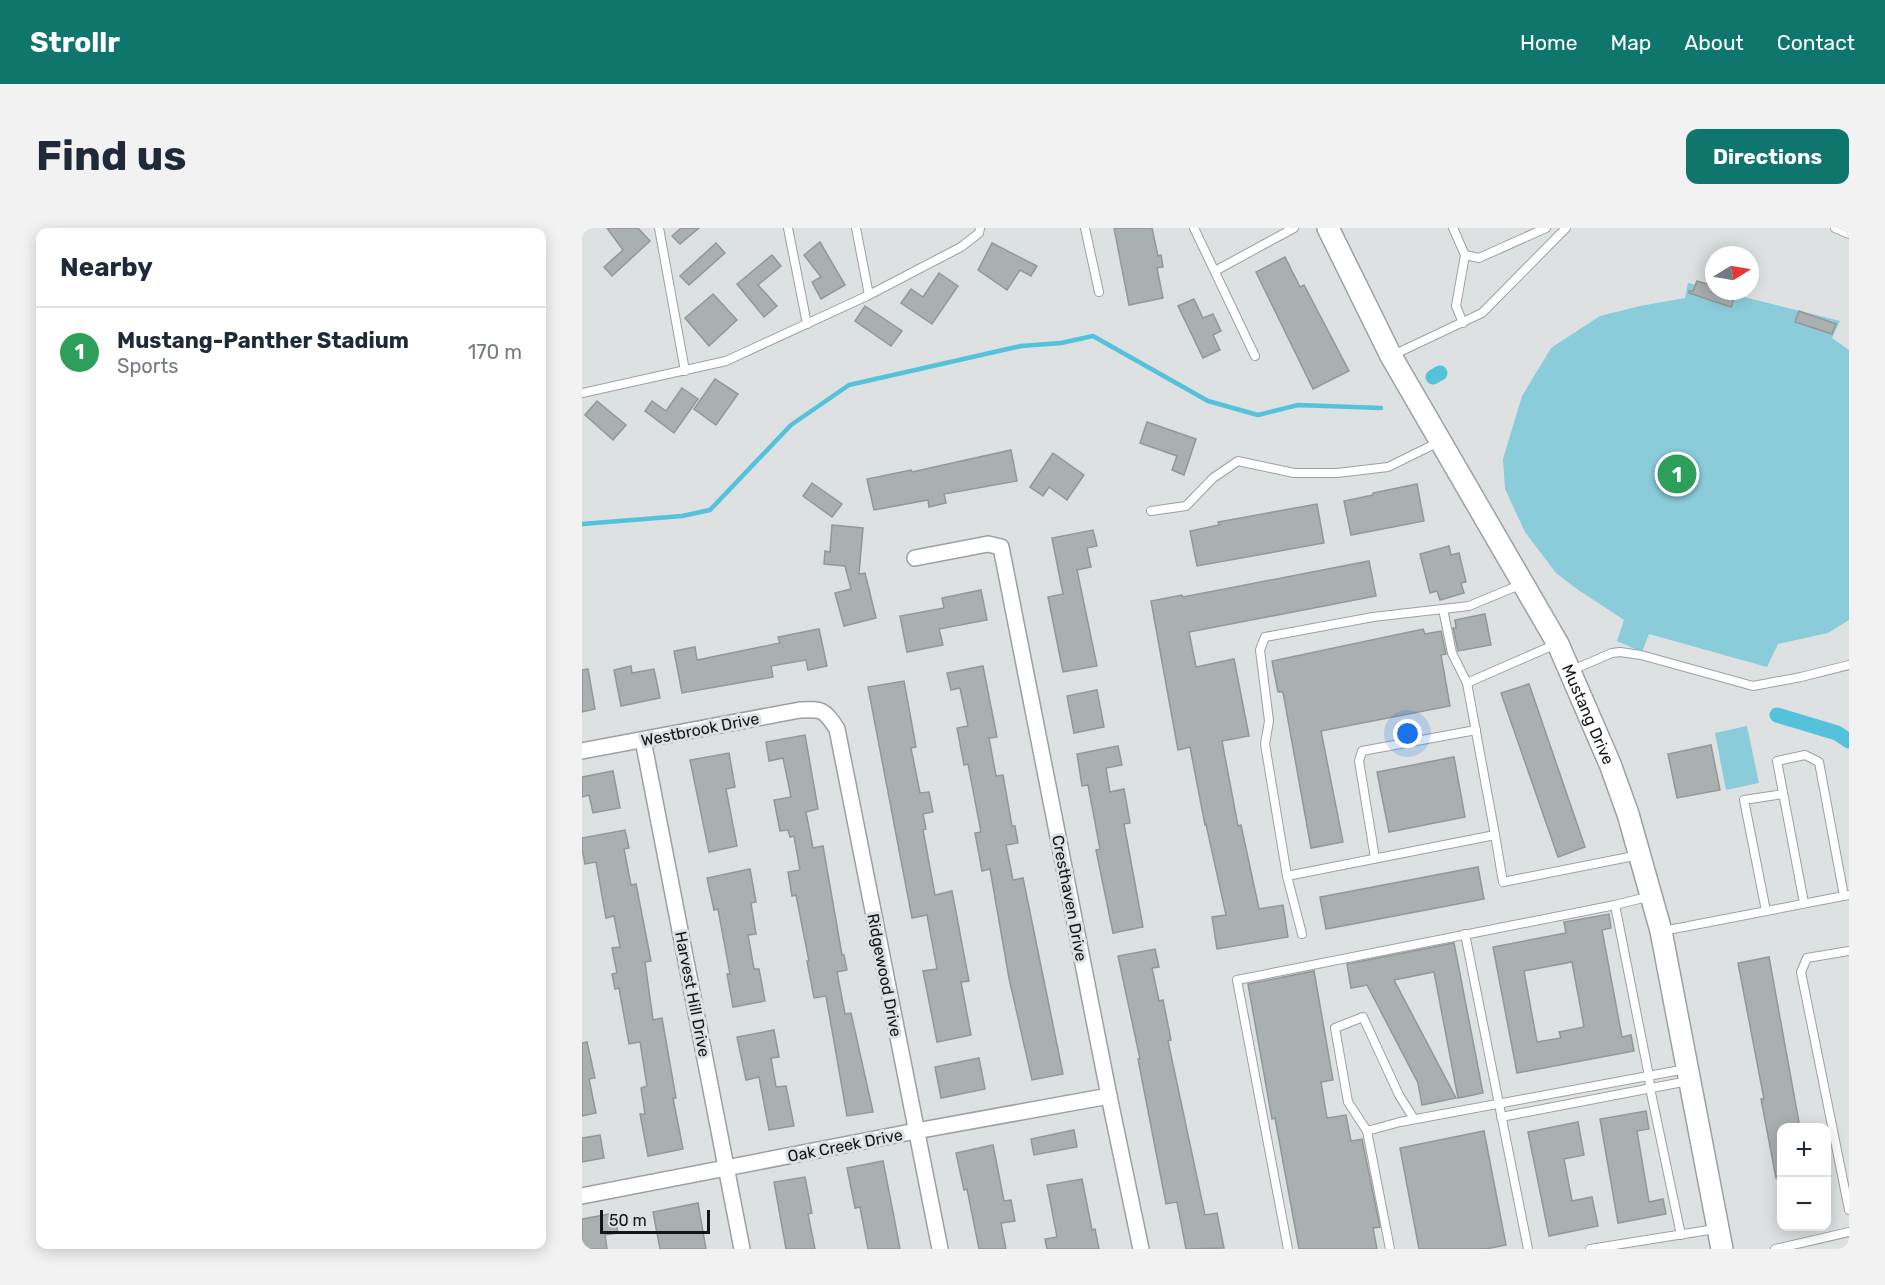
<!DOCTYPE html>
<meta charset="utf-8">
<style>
:root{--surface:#fff;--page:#f2f2f3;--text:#1f2937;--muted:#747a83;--line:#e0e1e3;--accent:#0f766e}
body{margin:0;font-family:Rubik,sans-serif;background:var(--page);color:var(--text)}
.controls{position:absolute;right:18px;bottom:18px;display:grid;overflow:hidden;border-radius:12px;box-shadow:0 3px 15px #0003}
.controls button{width:54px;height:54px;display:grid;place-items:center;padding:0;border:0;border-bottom:2px solid var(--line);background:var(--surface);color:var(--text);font:30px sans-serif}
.compass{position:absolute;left:1123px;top:18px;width:54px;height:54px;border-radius:50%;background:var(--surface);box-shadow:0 3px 15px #0003;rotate:79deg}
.scale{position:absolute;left:18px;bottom:15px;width:110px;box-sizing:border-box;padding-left:6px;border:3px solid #131515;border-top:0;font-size:16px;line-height:21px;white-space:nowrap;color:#131515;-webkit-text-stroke:4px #dde1e2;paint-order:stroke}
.you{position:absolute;left:826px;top:506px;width:21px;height:21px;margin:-15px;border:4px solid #fff;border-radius:50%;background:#1a73e8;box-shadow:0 0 0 9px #1a73e833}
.badge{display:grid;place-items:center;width:39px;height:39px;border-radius:50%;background:var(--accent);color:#fff;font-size:20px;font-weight:700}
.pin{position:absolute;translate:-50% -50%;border:3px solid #fff;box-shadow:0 2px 6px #0006}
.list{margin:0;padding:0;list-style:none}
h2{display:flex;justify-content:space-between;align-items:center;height:78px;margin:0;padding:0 24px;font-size:26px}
h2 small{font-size:20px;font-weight:400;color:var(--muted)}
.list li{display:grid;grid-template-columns:39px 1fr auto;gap:18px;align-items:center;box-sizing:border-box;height:90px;padding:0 24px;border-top:2px solid var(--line)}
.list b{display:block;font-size:22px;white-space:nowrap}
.list p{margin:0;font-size:20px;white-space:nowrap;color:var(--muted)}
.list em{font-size:20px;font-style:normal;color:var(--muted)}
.map{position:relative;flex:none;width:1267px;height:1021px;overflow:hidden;border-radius:12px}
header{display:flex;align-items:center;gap:36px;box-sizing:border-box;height:84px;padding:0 30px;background:var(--accent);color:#fff}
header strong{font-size:28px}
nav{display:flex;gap:33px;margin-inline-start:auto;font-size:21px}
.intro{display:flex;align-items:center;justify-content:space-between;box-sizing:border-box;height:144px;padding:0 36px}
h1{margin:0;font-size:42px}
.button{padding:15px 27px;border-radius:12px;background:var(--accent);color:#fff;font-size:21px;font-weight:700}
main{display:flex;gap:36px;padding:0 36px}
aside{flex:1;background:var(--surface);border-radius:12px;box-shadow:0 3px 15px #0003}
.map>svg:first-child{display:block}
.green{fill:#8bccdb}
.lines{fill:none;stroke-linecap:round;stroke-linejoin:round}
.stream{stroke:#53c2da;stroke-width:4.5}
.canal{stroke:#53c2da;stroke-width:15}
.building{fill:#aaafb0;stroke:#939798;stroke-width:1.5;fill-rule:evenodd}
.lane-casing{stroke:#9ca0a2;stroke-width:10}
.street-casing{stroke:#9ca0a2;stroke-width:18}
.secondary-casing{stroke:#9ca0a2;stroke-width:24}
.lane{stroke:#fff;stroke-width:8}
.street{stroke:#fff;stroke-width:15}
.secondary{stroke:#fff;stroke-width:21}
.labels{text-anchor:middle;stroke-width:6;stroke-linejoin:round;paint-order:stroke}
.street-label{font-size:16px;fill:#131515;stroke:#dde1e2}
</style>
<header>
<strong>Strollr</strong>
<nav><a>Home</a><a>Map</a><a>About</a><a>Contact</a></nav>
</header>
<div class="intro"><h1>Find us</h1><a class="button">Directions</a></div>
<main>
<aside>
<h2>Nearby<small></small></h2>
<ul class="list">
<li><span class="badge" style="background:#2e9e5b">1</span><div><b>Mustang-Panther Stadium</b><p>Sports</p></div><em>170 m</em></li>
</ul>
</aside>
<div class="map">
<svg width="1267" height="1021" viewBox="0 0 1267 1021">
<rect width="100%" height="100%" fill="#dde1e2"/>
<g class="green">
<polygon points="1106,55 1258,93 1250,110 1267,122 1267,392 1246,405 1196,416 1185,439 1067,406 1060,424 1035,413 1042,392 992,359 974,345 943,304 923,261 921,231 940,168 969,120 1018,88 1058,78 1103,70"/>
<polygon points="1165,498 1177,555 1144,562 1133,505"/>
</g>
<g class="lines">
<polyline class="stream" points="0,296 100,288 128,282 209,197 267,157 439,118 479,115 511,108 626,173 676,187 716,177 799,180"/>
<g class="canal">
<polyline points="851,149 858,145"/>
<polyline points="1195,487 1255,505 1267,513"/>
</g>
</g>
<g class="building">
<polygon points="25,0 56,0 68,13 30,48 22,39 41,22"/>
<polygon points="99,0 117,0 98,16 90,8"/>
<polygon points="532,0 570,0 576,28 579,27 581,39 575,40 581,70 547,77"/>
<polygon points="238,14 263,57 239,71 230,54 239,49 222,27"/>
<polygon points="134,15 143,25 107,57 98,48"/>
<polygon points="410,15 455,38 449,48 438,42 425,62 396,42"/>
<polygon points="190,27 199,38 176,57 195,78 182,89 155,56"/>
<polygon points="703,29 718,59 722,57 767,143 731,161 674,44"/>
<polygon points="357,45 376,58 350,96 319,75 329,61 341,69"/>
<polygon points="1115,53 1132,58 1132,63 1147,63 1154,65 1149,79 1107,65 1107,63 1111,63"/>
<polygon points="131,66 155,92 127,118 103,90"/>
<polygon points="612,71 621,90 631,86 639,103 631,107 638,122 621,130 596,78"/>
<polygon points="283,78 320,103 309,118 273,93"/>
<polygon points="1217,83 1254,96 1250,106 1213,94"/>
<polygon points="133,151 156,166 134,197 112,181"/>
<polygon points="100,160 116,171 92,205 63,183 70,173 84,183"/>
<polygon points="15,173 44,197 31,212 3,187"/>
<polygon points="565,194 614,211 602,247 590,242 595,228 558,215"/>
<polygon points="429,222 435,253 362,266 364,275 347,279 346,272 292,282 285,251 329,242 330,244"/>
<polygon points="471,225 502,247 485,272 467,259 461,268 448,259"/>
<polygon points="230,255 260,276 250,289 221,268"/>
<polygon points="835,256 842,293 769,307 762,273 791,267 791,265"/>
<polygon points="735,276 742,315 615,338 608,303 637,297 636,294"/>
<polygon points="250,297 281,300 277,346 283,345 294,390 262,398 253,365 269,361 263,338 242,336 243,323 248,324"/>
<polygon points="511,302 515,318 505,320 509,339 495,342 515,438 481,444 466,369 481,366 470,310"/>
<polygon points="867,318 869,327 877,325 884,354 879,355 882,365 858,372 855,363 848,365 838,326"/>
<polygon points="787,333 794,368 607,404 614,439 652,431 667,508 640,513 656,598 659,597 677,681 701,677 706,709 635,721 630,689 644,687 624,596 623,597 608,519 596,522 569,373 600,367 601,369"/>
<polygon points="399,362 405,392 357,401 361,417 325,424 318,388 362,380 360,370"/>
<polygon points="903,386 909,417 876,423 871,400 874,400 873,392"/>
<polygon points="237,401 245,438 226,442 224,432 189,438 191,449 100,465 92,423 113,419 115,432 198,415 196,409"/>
<polygon points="841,401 843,406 859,403 864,426 859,427 868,478 739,503 761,614 729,620 701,464 696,464 690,433"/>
<polygon points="49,438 50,445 72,441 78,470 39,478 32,442"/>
<polygon points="401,438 415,509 407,510 414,548 421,547 430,598 433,598 436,615 424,617 431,652 441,650 481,846 450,852 427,750 408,641 400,643 393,605 399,604 386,536 382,537 375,500 386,498 378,460 369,462 365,445"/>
<polygon points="6,441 13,481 0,484 0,442"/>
<polygon points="322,453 334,519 329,520 338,565 347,564 351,584 341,586 344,601 341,602 353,667 370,663 387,753 379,754 389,807 355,814 341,743 355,741 345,687 330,690 286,459"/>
<polygon points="947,456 1003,619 976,629 919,465"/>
<polygon points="515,462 522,499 492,505 485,468"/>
<polygon points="223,507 236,581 224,584 231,620 241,618 260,727 262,727 265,742 255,744 263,786 269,785 291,884 265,888 244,768 232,770 225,733 227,733 214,667 210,668 206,644 218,642 212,608 208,609 206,602 198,603 192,572 209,569 201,530 187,533 184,514"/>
<polygon points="1129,517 1138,562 1095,570 1086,526"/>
<polygon points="536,518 540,537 524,540 528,564 542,561 548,595 542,596 561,699 531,705 514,622 518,621 506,557 500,558 495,526"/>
<polygon points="147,525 153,559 144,561 155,618 127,624 108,532"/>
<polygon points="872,529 883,589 807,604 795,544"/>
<polygon points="31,543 38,580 11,585 7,567 0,569 0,549"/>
<polygon points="43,602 47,620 42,621 49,657 54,656 69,733 63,734 71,792 80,790 94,870 91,870 101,921 66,928 58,886 63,886 59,860 65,858 58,814 47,816 37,760 33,761 30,746 35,745 30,720 38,719 32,688 24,690 14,634 3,636 0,621 0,610"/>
<polygon points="896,639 902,671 744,701 738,669"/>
<polygon points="168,641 174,674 169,675 174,706 166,707 172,741 177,741 183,773 151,779 145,746 148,746 136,681 132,682 125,650"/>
<path d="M1027,686L1029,700L1020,702L1040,809L1049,807L1052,823L935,845L911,719L984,705L982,694ZM990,734L1002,799L977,804L979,810L955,814L942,743Z"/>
<polygon points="872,715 901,865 876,870 852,744 812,752 874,870 840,877 836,855 785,757 769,760 765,736"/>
<polygon points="573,721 577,739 570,740 577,773 581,772 589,812 586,813 623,987 635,985 642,1020 604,1021 595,974 584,976 556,831 558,831 536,728"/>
<polygon points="1187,729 1218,900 1200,900 1200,950 1194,950 1179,871 1182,871 1156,735"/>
<polygon points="732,743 751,852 739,854 745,890 764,887 769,913 780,911 798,999 791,1000 795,1021 717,1021 693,890 690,891 666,756"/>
<polygon points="192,802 197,829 189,830 194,859 204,858 212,898 187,902 177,849 164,852 155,809"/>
<polygon points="5,814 13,850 7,851 14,885 0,888 0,815"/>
<polygon points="397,830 403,861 359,870 353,839"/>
<polygon points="1064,883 1067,901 1055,903 1067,974 1081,971 1084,986 1036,995 1018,891"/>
<polygon points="996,894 1002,927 982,931 990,973 1010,969 1016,998 967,1008 946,904"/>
<polygon points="492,902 495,919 452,927 449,911"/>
<polygon points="902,903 924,1017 904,1021 837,1021 818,920"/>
<polygon points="18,907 22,930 0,934 0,910"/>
<polygon points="411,917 422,973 429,972 433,993 419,995 424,1021 397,1021 385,961 382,962 374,925"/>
<polygon points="301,933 311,984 318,1021 286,1021 278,979 273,980 265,940"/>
<polygon points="223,949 230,985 226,986 233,1021 204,1021 192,954"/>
<polygon points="500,951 510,1002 513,1001 517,1021 465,1021 463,1011 475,1009 465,957"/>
<polygon points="116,975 124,1021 78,1021 71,984"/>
<polygon points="32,985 36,1005 23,1007 25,1021 0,1021 0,991"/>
</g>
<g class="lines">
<defs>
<g id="lane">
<polyline points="77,0 103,143"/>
<polyline points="206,0 225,96"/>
<polyline points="274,0 287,67"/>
<polyline points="503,0 517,64"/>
<polyline points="612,0 673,128"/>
<polyline points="871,0 883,27 874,78 881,95"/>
<polyline points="1253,0 1267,6"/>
<polyline points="883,27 897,30 964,0"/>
<polyline points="633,43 712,0"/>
<polyline points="811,127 900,85 984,0"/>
<polyline points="0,165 144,133 287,67 379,19 397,5 398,0"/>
<polyline points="569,283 604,278 631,250 656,233 712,245 755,245 806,239 857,214"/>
<polyline points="861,381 870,425 885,455 913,607 705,648 683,516 687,493 678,422 683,409 791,389 887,378 940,356"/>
<polyline points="988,443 1030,425 1038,424 1059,427 1171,458 1219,449 1267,437"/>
<polyline points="885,455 974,416"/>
<polyline points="913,607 921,654 1057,627"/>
<polyline points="793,630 777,533 780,523 894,502"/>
<polyline points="705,648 720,706"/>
<polyline points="1222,675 1195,533 1223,527 1237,534 1262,668"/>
<polyline points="1033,677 1067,848 1068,860 1099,1007"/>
<polyline points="1184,683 1162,572 1201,566"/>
<polyline points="1081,703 1267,667"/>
<polyline points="883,706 946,1021"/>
<polyline points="1267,723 1225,730 1219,744 1267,982"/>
<polyline points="919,889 1106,853"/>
<polyline points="785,903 766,874 753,800 781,789 817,867 832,891"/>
<polyline points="706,1021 655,752 1033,677 1069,668"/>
<polyline points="808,1021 785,903 818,894 1104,841"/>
<polyline points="1008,1021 1133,1001"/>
<polyline points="1193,1021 1267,1004"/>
</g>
<g id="street">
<polyline points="333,330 406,316 419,319 527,868 559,1021"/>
<polyline points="61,512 160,1021"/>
<path d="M0,523L218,482C240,481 242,481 255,501L358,1021"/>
<polyline points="0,968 334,903 527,868"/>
</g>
<g id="secondary">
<path id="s1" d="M746,0L809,128L976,416L1028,536L1046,586L1079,703L1140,1021"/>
</g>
</defs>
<use href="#lane" class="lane-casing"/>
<use href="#street" class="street-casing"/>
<use href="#secondary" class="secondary-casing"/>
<use href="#lane" class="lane"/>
<use href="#street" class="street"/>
<use href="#secondary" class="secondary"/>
</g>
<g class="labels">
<g class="street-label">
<text dy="6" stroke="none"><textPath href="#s1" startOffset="552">Mustang Drive</textPath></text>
<text transform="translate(118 501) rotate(-11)" y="6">Westbrook Drive</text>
<text transform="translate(488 670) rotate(79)" y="6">Cresthaven Drive</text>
<text transform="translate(303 747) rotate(79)" y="6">Ridgewood Drive</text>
<text transform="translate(111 766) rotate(79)" y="6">Harvest Hill Drive</text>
<text transform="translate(263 917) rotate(-11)" y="6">Oak Creek Drive</text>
</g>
</g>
</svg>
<div class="controls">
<button>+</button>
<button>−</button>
</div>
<svg class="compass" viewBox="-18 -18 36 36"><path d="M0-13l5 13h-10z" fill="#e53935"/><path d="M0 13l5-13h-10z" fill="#747a83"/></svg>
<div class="scale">50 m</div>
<div class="you"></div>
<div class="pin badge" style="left:1095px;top:246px;background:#2e9e5b">1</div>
</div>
</main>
